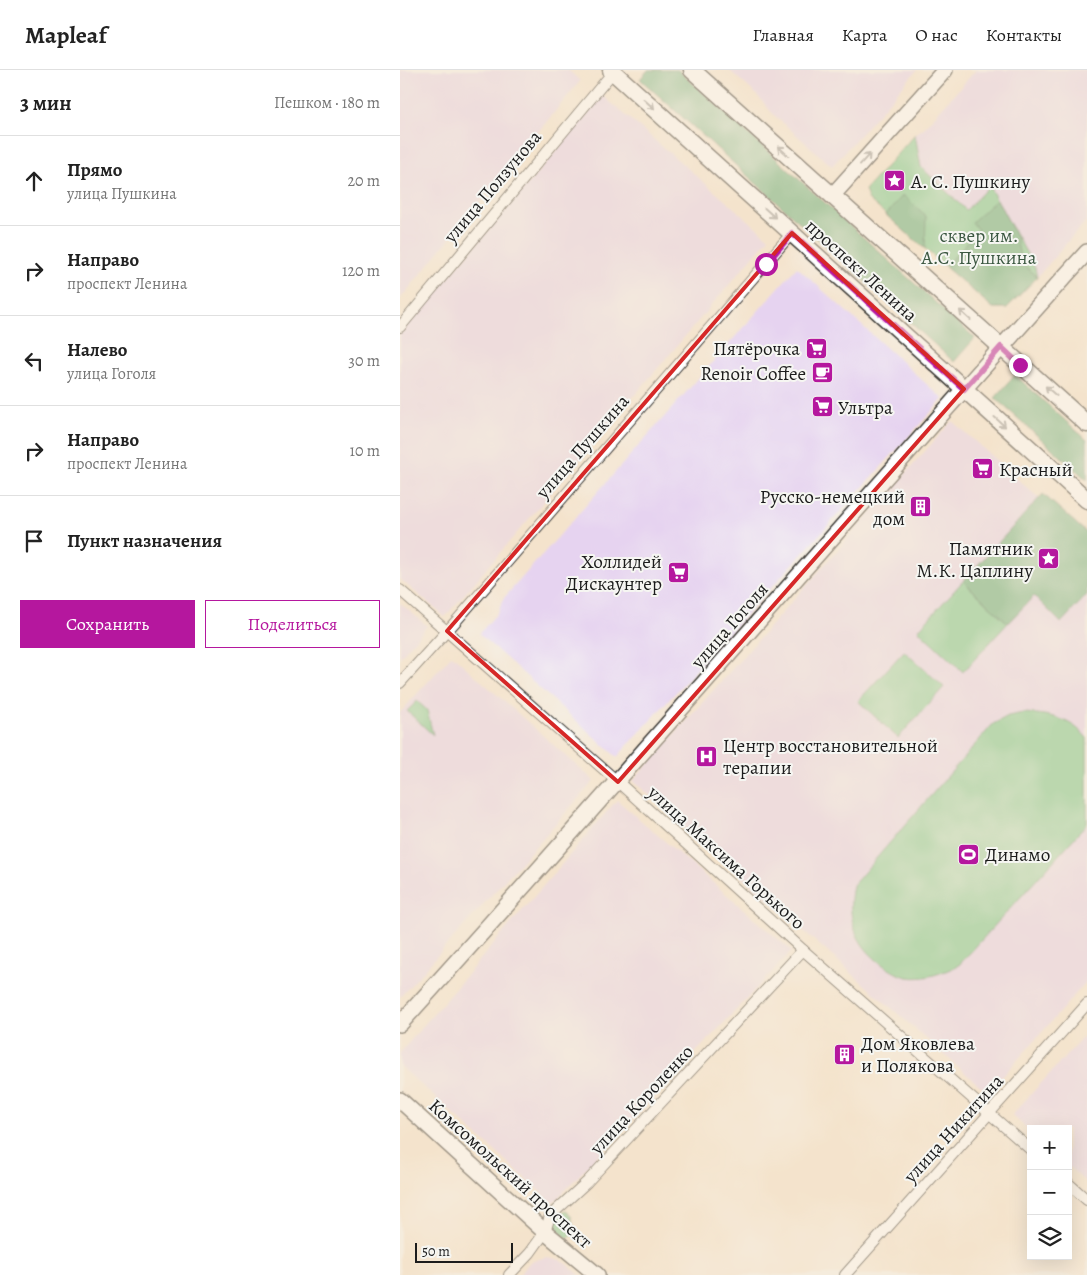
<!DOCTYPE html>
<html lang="ru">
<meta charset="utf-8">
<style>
:root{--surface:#fff;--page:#f6f6f6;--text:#222;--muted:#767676;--line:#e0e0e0;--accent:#b5179e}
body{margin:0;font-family:Alegreya,serif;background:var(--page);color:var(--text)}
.controls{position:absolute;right:15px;bottom:15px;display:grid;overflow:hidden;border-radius:0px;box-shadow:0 5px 20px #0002}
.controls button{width:45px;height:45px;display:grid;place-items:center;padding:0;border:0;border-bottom:1px solid var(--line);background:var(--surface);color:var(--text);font:25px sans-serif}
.scale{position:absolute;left:15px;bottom:12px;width:98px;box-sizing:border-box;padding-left:5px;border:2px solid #1c1c1c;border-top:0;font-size:14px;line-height:18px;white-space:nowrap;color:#1c1c1c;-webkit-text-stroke:4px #f6f6f2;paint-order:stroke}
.stop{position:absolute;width:15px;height:15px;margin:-11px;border:4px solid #b5179e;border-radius:50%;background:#fff}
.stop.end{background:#b5179e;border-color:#fff;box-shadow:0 1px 5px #0008}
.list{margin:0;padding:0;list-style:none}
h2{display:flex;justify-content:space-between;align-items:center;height:65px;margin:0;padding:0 20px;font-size:21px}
h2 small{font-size:16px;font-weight:400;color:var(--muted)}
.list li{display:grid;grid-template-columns:32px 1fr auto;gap:15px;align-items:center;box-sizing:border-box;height:90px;padding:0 20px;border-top:1px solid var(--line)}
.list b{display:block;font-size:19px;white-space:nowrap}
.list p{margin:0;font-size:16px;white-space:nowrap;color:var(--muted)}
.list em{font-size:16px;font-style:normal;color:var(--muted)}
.actions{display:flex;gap:10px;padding:15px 20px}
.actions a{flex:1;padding:11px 0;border:1px solid var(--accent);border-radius:0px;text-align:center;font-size:18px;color:var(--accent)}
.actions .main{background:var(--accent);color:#fff}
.icon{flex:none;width:28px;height:28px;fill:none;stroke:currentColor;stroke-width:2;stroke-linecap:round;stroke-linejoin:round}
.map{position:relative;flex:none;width:687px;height:1205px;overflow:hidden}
header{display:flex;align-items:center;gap:30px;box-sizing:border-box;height:70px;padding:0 25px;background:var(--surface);border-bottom:1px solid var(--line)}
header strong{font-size:24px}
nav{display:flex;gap:28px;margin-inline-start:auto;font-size:18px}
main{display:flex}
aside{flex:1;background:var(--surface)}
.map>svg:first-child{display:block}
.built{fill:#e6d3f0}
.green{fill:#76c88a;stroke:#497253}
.forest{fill:#60ac76;stroke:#3e6449}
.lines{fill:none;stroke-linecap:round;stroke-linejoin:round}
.street-casing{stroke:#3c3a36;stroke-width:12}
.secondary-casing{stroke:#3c3a36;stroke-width:18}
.primary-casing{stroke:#3c3a36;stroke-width:19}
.street{stroke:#fff;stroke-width:10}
.secondary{stroke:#fff;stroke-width:15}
.primary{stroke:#fff;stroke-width:16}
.oneway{stroke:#999}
.route{stroke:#b5179e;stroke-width:6}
.marked{fill:none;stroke:#d62828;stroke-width:4;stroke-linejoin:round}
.labels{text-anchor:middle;stroke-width:4;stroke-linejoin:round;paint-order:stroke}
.poi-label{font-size:19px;fill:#1c1c1c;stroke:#f6f6f2;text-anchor:start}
.street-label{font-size:19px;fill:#1c1c1c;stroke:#f6f6f2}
.park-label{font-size:19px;fill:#3c5842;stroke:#f6f6f2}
</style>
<header>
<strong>Mapleaf</strong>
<nav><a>Главная</a><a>Карта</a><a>О нас</a><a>Контакты</a></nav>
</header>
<main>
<aside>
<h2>3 мин<small>Пешком · 180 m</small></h2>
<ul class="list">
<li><svg class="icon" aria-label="ahead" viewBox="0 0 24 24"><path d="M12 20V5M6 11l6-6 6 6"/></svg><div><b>Прямо</b><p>улица Пушкина</p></div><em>20 m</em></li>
<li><svg class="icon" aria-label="right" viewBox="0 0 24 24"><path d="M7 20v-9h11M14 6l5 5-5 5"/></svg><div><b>Направо</b><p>проспект Ленина</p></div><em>120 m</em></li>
<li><svg class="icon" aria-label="left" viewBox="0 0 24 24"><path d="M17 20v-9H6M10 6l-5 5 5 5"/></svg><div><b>Налево</b><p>улица Гоголя</p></div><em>30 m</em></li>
<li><svg class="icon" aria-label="right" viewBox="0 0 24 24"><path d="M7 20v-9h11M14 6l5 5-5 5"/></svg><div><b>Направо</b><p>проспект Ленина</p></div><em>10 m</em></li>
<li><svg class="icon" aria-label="arrive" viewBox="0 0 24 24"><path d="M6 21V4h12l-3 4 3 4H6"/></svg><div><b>Пункт назначения</b></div></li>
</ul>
<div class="actions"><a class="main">Сохранить</a><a>Поделиться</a></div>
</aside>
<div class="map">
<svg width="687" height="1205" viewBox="0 0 687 1205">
<rect width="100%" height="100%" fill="#f6f6f2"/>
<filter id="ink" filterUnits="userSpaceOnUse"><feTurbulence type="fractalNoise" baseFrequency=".02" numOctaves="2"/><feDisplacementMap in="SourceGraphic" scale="10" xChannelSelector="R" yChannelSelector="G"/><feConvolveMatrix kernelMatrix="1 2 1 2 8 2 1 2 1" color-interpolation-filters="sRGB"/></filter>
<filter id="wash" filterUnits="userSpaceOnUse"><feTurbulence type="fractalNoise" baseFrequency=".0096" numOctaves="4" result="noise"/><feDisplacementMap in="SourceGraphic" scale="20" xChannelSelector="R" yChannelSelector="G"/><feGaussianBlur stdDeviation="1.12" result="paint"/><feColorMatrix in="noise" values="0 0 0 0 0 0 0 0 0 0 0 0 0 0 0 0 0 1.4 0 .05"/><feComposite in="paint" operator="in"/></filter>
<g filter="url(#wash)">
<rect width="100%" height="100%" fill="#f4e3cc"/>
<g class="built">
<polygon points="0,0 168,0 180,11 0,229"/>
<polygon points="329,0 517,0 432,96 374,45 356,24"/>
<polygon points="576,0 687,0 687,150 637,207 635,198 589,116 566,140 521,97 515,64 524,58"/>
<polygon points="203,26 369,168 45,547 0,509 0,264"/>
<polygon points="397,197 543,329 217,687 79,564 98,542 104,528"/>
<polygon points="552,351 687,471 687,911 588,1023 233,711"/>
<polygon points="0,533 27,556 0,587"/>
<polygon points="52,585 194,711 0,927 0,643"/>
<polygon points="217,730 392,881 153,1133 0,996 0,983"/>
<polygon points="687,963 687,1113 668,1096 668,1059 631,1059 631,1062 612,1045"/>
<polygon points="146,1187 161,1190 180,1205 119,1205 130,1192"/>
</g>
<g class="green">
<polygon points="515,64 521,97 566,140 589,116 635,198 637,207 607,238 593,238 468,129 465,120"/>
<polygon points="563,511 608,553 563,602 518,560"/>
<polygon points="504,581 544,617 498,668 458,631"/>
<polygon points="17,631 27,640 33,665 7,641"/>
<path d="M623,643C648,644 671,648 687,668V754L559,895C543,903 525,910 507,907C498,905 490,900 483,895C455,875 446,848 453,815L593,654L608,646Z"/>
<path d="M166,1141L171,1145L175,1161L168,1169C160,1163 152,1156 157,1146Z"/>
</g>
<g class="forest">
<polygon points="248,0 278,0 575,268 554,292 240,9"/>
<polygon points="503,125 526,146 525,179 486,145"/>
<polygon points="597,129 616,166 621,192 637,207 607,238 593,238 545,197 578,160 572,152"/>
<polygon points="615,305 687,370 687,410 595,328"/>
<polygon points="643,424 687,463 687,525 661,553 634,526 608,553 563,511"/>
</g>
</g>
<g filter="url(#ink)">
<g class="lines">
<defs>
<g id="street">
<polyline points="0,257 213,2"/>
<polyline points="0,520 218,712 403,880 631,1080"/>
<polyline points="0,613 57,550 392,163"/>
<polyline points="668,1113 687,1130"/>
<polyline points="109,1205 130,1183 145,1162 150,1146 187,1112 403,880"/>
<polyline points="445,1205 687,934"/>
</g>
<g id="secondary">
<polyline points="432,126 545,0"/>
<path d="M0,954C231,699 456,437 687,182"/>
<polyline points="0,1030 145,1162 197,1205"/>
</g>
<g id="primary">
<polyline points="211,0 687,430"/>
<polyline points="292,0 687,354"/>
</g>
</defs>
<use href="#street" class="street-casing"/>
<use href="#secondary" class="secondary-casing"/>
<use href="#primary" class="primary-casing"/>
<use href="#street" class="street"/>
<use href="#secondary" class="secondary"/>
<use href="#primary" class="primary"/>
</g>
<defs><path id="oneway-shaft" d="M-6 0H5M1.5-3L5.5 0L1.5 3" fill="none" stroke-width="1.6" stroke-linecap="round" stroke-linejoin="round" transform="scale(1.25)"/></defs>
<g class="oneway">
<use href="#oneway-shaft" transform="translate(249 34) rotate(42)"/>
<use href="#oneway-shaft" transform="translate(383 81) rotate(-138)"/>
<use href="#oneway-shaft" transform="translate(465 89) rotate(-48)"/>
<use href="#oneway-shaft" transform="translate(370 143) rotate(42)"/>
<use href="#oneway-shaft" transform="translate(565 245) rotate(-138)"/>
<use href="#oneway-shaft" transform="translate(651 321) rotate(-139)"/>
<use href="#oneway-shaft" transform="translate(600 352) rotate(42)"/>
</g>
</g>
<g class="lines" filter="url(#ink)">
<polyline class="route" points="366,194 392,163 564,319 601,277 620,295"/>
</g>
<path d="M0 0H687V1205H0ZM392,163L564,319L218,712L47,561Z" fill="#f4e3cc" fill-opacity=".55" fill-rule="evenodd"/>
<path class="marked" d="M392,163L564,319L218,712L47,561Z"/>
<defs>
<symbol id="sight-square" viewBox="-11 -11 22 22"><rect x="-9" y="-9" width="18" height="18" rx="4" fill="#b5179e" stroke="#f6f6f2"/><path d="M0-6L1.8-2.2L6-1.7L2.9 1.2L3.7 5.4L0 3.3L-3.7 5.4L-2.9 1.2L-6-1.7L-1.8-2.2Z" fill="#fff"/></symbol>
<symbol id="supermarket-square" viewBox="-11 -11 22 22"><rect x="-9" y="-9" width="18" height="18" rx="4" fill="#b5179e" stroke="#f6f6f2"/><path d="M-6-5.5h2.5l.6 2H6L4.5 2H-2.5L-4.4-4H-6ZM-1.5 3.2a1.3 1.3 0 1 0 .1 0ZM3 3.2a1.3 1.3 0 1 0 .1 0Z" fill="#fff"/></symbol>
<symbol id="cafe-square" viewBox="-11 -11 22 22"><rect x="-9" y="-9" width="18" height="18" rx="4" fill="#b5179e" stroke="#f6f6f2"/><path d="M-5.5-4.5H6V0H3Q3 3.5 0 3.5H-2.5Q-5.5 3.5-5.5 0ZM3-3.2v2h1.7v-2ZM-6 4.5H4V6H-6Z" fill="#fff"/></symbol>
<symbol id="building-square" viewBox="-11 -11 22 22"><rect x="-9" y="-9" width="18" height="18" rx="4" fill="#b5179e" stroke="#f6f6f2"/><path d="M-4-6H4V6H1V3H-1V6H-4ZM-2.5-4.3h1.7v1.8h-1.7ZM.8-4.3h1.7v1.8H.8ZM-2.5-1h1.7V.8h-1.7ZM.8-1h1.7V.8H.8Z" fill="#fff"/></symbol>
<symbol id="hospital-square" viewBox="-11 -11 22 22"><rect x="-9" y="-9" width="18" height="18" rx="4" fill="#b5179e" stroke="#f6f6f2"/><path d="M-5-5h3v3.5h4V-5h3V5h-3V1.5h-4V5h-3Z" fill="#fff"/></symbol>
<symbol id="stadium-square" viewBox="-11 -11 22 22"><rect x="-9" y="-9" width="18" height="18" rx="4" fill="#b5179e" stroke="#f6f6f2"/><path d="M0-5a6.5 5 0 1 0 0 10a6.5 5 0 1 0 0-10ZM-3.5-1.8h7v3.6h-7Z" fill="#fff"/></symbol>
</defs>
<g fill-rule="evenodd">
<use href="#sight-square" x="482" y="98" width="25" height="25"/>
<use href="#supermarket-square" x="404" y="266" width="25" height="25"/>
<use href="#cafe-square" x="410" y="290" width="25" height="25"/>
<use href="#supermarket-square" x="410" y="324" width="25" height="25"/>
<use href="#supermarket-square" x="570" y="386" width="25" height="25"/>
<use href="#building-square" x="508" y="424" width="25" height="25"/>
<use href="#sight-square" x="636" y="476" width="25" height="25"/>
<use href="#supermarket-square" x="266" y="490" width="25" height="25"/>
<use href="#hospital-square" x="294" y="674" width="25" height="25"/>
<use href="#stadium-square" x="556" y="772" width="25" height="25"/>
<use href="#building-square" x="432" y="972" width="25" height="25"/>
</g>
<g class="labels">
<g class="poi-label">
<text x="511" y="118">А. С. Пушкину</text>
<text x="400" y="285" text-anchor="end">Пятёрочка</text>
<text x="406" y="310" text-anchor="end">Renoir Coffee</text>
<text x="438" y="344">Ультра</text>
<text x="599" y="406">Красный</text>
<text x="505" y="433" text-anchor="end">Русско-немецкий<tspan x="505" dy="22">дом</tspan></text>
<text x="633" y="485" text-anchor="end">Памятник<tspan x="633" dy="22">М.К. Цаплину</tspan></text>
<text x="262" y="498" text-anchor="end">Холлидей<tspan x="262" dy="22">Дискаунтер</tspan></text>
<text x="323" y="682">Центр восстановительной<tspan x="323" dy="22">терапии</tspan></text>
<text x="585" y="791">Динамо</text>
<text x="461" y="980">Дом Яковлева<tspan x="461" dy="22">и Полякова</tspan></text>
</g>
<g class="street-label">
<text transform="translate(92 116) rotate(-50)" y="7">улица Ползунова</text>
<text transform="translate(462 200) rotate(42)" y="7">проспект Ленина</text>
<text transform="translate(182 376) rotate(-49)" y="7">улица Пушкина</text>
<text transform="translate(329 555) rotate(-49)" y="7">улица Гоголя</text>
<text transform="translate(327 787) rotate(42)" y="7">улица Максима Горького</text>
<text transform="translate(241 1029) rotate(-47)" y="7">улица Короленко</text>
<text transform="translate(553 1058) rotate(-48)" y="7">улица Никитина</text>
<text transform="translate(111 1103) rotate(42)" y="7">Комсомольский проспект</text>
</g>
<g class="park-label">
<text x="579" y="172">сквер им.<tspan x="579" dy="22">А.С. Пушкина</tspan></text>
</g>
</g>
</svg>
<div class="controls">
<button>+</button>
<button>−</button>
<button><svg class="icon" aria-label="layers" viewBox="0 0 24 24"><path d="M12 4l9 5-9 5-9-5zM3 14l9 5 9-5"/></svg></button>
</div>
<div class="scale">50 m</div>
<div class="stop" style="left:366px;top:194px"></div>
<div class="stop end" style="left:620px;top:295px"></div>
</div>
</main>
